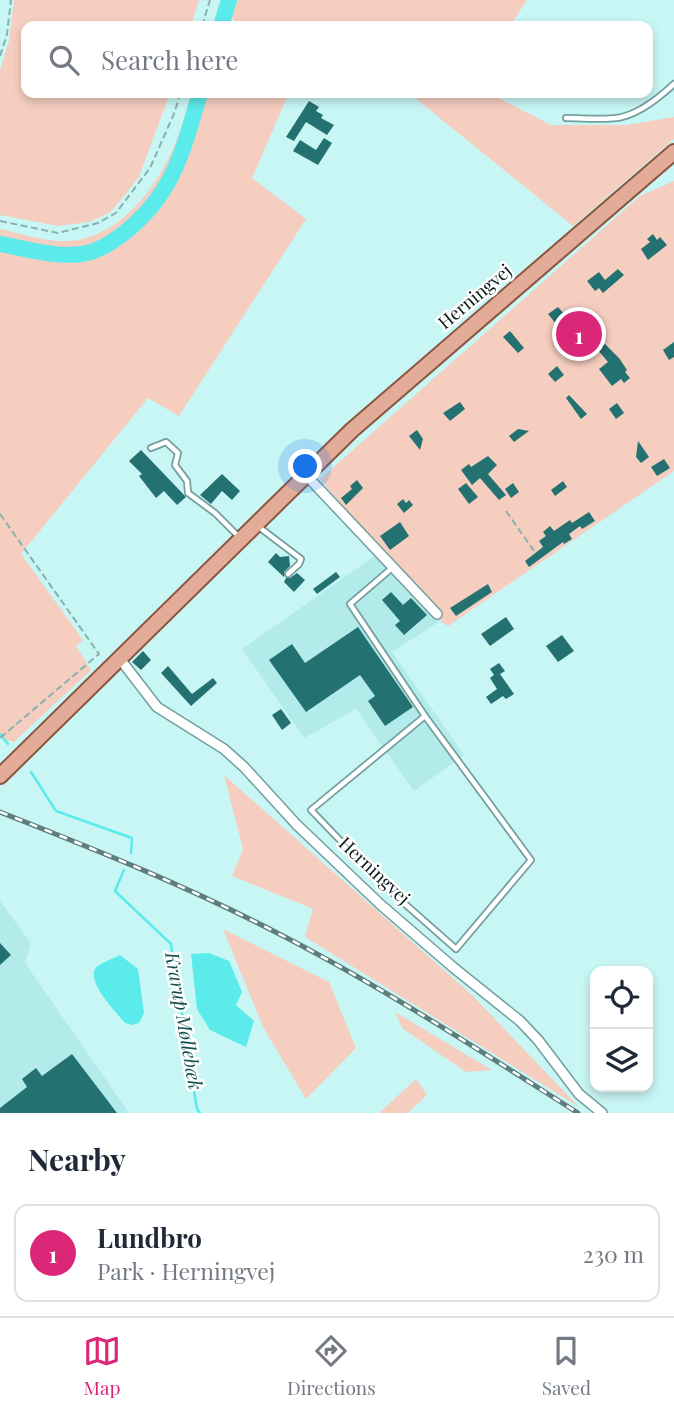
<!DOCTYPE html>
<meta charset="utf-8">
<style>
:root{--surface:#fff;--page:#f2f2f3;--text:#1f2937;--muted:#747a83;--line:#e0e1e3;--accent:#db2777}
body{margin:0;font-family:"Playfair Display",serif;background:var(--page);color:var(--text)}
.controls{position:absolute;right:21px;bottom:21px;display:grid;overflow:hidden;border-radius:14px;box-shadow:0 4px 10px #0003}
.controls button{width:63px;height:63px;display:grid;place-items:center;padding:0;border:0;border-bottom:2px solid var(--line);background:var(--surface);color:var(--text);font:35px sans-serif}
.you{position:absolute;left:306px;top:467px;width:24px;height:24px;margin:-18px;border:5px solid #fff;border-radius:50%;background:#1a73e8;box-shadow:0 0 0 10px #1a73e833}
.badge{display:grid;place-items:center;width:46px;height:46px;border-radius:50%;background:var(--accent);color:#fff;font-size:23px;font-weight:700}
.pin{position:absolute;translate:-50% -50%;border:4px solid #fff;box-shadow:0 2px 7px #0006}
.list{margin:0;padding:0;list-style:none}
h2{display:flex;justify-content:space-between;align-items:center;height:91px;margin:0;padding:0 28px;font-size:30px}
h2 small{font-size:23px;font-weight:400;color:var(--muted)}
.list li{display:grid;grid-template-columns:46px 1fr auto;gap:21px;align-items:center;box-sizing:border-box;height:98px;margin:0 14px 14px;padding:0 14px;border:2px solid var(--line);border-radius:14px}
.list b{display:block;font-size:26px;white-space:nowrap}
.list p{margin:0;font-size:23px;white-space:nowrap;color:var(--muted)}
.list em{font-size:23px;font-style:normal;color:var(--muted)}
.icon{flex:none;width:38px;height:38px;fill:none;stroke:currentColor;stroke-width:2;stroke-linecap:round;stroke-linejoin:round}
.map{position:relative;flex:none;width:674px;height:1113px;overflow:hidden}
.search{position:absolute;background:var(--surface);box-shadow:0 4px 10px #0003;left:21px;right:21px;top:21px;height:77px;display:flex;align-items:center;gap:18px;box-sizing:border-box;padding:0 24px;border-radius:14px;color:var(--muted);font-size:26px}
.sheet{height:203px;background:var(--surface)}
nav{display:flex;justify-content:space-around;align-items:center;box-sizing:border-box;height:98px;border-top:2px solid var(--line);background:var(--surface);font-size:19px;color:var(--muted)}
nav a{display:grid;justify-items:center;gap:4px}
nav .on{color:var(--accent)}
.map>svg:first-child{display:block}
.built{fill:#b3ebea}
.green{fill:#f5cec0}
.water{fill:#5aebea}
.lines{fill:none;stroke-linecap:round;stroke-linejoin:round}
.stream{stroke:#5aebea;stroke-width:2.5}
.river{stroke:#5aebea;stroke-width:16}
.building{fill:#237171}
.lane-casing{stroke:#739f9e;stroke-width:8}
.street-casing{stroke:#739f9e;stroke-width:12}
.primary-casing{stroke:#8a553f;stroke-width:18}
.path{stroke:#8ab0af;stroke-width:2;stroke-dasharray:7 3.5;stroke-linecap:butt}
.lane{stroke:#fff;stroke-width:4.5}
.street{stroke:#fff;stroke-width:9}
.primary{stroke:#e3ac98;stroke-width:14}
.rail-casing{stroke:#5e7d7d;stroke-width:5}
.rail{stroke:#fff;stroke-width:2.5;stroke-dasharray:8;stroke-linecap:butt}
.labels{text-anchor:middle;stroke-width:5;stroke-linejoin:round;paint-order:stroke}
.street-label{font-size:18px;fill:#081a1a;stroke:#fff}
.water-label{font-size:19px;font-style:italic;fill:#105050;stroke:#fff}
</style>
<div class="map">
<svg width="674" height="1113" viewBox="0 0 674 1113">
<rect width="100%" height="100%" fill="#c8f6f5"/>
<g class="built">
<polygon points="383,550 440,621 392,652 464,755 414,791 356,709 304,738 242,649"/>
<polygon points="0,901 31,943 25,963 129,1113 0,1113"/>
</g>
<g class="green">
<polygon points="14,0 199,0 191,26 26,26 26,93 170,93 139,177 111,212 89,222 58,226 0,215 0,70 9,41"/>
<polygon points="237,0 527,0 510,26 237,26 232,17"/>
<path d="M191,93H289L252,178L306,219L179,416L148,398L21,554L83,640L76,646L91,670L14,742L0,738V229C19,233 39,240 58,241C117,244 157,189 177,139C183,125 187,108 191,93Z"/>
<polygon points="409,93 495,93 497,97 551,125 627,125 674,117 674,139 573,226"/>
<polygon points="674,181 674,471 448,626 440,621 320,479 640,196"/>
<polygon points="224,775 472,995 579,1107 305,937 313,909 232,876 243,849"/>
<polygon points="223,929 329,982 356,1048 306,1099 263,1027"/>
<polygon points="395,1012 492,1070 466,1072 402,1028"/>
<polygon points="416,1079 427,1095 408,1113 379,1113"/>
</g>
<g class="water">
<polygon points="209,953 229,961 242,992 236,1005 254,1021 246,1047 210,1030 197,1009 191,954"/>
<path d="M120,955L138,969L144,1013L139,1023L132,1025L125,1023C117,1013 87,983 95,969C99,963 113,959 120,955Z"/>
</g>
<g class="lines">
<g class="stream">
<polyline points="0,734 8,744"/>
<polyline points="31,772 56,811 132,838 131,853"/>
<polyline points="124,870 115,891 171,944 197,1109 200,1113"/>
</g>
<g class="river">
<polyline points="221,26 229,0"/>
<path d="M0,244C28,249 63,260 91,252C103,248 115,240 124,233C174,194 183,150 200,93"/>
</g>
</g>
<g class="building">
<polygon points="309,101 319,107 316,111 323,115 321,118 334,125 327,135 306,122 294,141 286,137"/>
<polygon points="324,138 332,143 318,165 293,151 300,140 316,150"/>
<polygon points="653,234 657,240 660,237 667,245 648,260 641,249 650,242 647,239"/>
<polygon points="618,269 624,275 603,293 599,288 595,291 587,281 599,272 605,280"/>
<polygon points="558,307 565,315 561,318 567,325 561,330 548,314"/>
<polygon points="510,331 524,348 518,353 503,337"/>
<polygon points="674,342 674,357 669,360 663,350"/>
<polygon points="605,344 619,358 627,370 625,372 630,378 624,383 621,379 612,386 599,369 608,362 598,350"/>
<polygon points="557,366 564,375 555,382 548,374"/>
<polygon points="569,395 587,414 581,419 566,398"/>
<polygon points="460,402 465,409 450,421 443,413"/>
<polygon points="617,403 624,413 616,419 609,409"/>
<polygon points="518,429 529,431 514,442 509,436"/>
<polygon points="417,430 423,439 420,450 409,436"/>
<polygon points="638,441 649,457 641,463 636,457"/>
<polygon points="141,450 186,497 177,505 164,491 156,498 139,476 142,474 129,461"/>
<polygon points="488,456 497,465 488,474 506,495 499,500 480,478 472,485 461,470 469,464 471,467"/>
<polygon points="664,459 670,468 657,476 651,467"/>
<polygon points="222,474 240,491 232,500 222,491 211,504 200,495"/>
<polygon points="357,480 363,488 346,505 341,498 352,489 350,486"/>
<polygon points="563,481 567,487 555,496 551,490"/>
<polygon points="466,483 478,497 469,504 458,489"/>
<polygon points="513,483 519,492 511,498 505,489"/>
<polygon points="403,499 406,503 409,500 413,505 404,513 397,504"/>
<polygon points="589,512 595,521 582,529 580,526 569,534 572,539 564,544 563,542 529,567 525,561 543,547 539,541 546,536 543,532 550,526 554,531 570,520 572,523"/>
<polygon points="400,522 409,536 390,550 380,536"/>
<polygon points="276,553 280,557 289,556 290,566 284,572 284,577 268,562"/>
<polygon points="336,572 340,577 317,594 313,589"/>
<polygon points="297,573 305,580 294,592 284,582 286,578 290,578"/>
<polygon points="488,584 492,592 456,616 450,608"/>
<polygon points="391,592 403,605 411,598 427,615 404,635 395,625 400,621 382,600"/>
<polygon points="506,617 514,629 490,646 481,634"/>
<polygon points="358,627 413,707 385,726 368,701 375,696 360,675 306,712 269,660 292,644 305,663"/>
<polygon points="562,635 574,651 558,662 546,646"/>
<polygon points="143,651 151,660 141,670 132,662"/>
<polygon points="499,663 505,671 500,674 514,694 506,699 503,696 491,704 486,697 497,689 490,678 494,675 490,669"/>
<polygon points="168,666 192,694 213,678 217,683 191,706 161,673"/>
<polygon points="281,709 291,723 282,730 272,715"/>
<polygon points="0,943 11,955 0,965"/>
<polygon points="72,1054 117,1113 0,1113 0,1108 27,1087 22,1079 36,1068 42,1076"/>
</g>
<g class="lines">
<defs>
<g id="lane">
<path d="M566,118C582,118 601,120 617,118C638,115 659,98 674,84"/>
<polyline points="151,448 166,442 178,453 175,465 187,481 188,493 215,513 240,538"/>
<polyline points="259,527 301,559 299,564 288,574"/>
<polyline points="392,568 350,604 425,716 311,810 379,881 456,949 531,860 425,716"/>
</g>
<g id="street">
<polyline points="306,475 437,614"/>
<polyline points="120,659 157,707 224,749 244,767 297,825 381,905 454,968 520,1021 538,1040 579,1094 602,1113"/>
</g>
<polyline id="primary" points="0,776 352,430 674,152"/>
</defs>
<use href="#lane" class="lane-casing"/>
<use href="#street" class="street-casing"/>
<use href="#primary" class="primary-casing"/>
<g class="path">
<polyline points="202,26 210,0"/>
<polyline points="0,56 7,34 11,0"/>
<polyline points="0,221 58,233 98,223 116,213 150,168 173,116 181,93"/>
<polyline points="506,511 534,551"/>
<polyline points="0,514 99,654 0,738"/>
</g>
<use href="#lane" class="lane"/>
<use href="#street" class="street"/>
<use href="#primary" class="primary"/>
<defs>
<path id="rail" d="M0,812C97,850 194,889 287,938C387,990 482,1052 578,1113"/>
</defs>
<use href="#rail" class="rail-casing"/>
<use href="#rail" class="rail"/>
</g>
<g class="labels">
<g class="street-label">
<text transform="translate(475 297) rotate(-40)" y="6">Herningvej</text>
<text transform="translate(374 871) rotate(43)" y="6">Herningvej</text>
</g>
<g class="water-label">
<text transform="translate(184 1021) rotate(80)" y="7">Krarup Møllebæk</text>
</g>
</g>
</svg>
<div class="controls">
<button><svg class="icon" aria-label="locate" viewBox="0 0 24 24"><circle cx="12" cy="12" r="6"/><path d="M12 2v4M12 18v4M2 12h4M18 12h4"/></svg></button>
<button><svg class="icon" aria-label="layers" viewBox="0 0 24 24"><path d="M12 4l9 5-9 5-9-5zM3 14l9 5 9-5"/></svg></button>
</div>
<div class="you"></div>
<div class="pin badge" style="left:579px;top:334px">1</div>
<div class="search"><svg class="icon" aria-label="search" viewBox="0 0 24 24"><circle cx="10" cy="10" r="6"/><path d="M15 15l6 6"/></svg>Search here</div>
</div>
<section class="sheet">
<h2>Nearby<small></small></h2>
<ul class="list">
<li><span class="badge">1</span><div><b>Lundbro</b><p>Park · Herningvej</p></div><em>230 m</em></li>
</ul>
</section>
<nav>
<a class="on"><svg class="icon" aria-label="map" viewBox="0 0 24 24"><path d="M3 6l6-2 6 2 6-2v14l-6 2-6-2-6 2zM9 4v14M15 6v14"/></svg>Map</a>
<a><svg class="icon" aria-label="directions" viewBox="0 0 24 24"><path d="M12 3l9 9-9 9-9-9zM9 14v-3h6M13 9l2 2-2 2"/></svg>Directions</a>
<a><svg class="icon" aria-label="saved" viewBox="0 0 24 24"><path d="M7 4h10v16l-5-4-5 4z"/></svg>Saved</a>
</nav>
